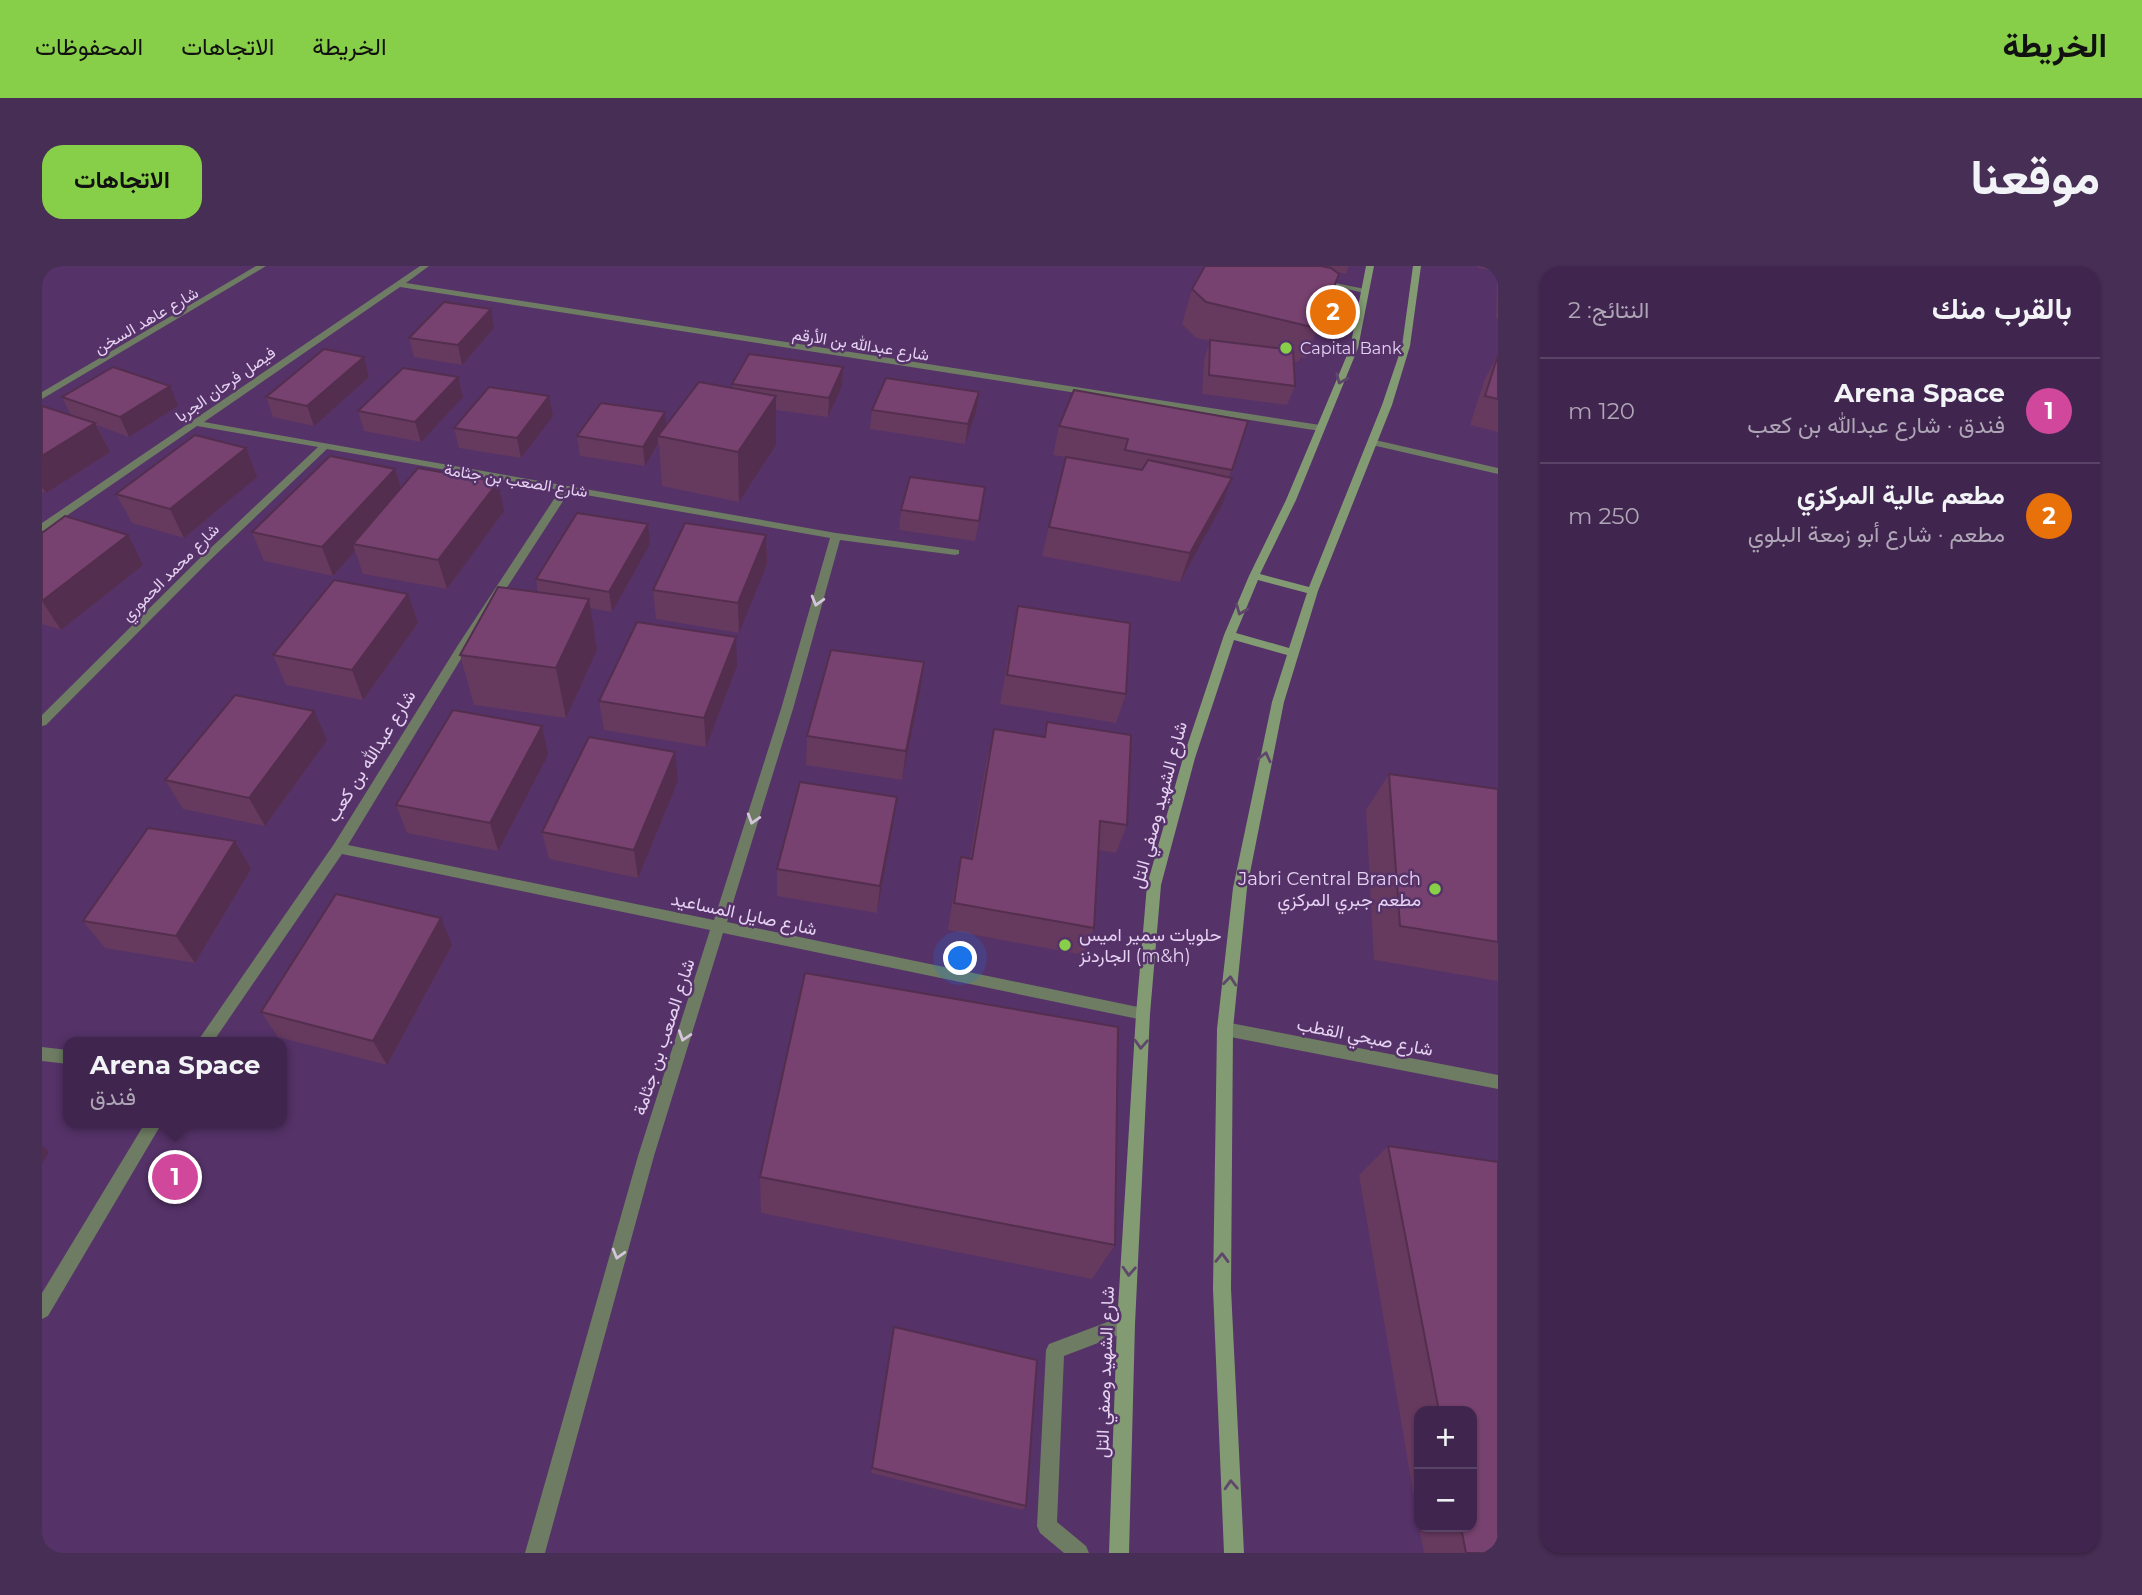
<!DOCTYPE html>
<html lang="ar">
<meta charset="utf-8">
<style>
:root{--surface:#40264e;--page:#472e55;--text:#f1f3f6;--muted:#aea5b6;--line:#594366;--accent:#88cf49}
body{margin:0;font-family:Montserrat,Vazirmatn,sans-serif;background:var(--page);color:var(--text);direction:rtl}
.controls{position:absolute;right:21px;bottom:21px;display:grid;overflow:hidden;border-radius:14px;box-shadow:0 2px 5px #0004}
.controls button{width:63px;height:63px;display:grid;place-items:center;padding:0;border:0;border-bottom:2px solid var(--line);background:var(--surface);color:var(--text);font:35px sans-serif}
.you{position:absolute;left:919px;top:693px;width:24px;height:24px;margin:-18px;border:5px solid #fff;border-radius:50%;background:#1a73e8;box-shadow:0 0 0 10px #1a73e833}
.badge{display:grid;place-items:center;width:46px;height:46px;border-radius:50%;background:var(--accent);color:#fff;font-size:23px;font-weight:700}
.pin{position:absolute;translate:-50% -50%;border:4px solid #fff;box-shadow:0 2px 7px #0006}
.popup{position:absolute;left:21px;top:771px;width:224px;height:91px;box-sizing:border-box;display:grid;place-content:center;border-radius:14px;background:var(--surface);filter:drop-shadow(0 2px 5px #0005);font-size:23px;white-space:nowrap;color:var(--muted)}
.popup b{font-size:26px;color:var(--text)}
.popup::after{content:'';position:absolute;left:50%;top:100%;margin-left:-14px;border:14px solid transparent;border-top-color:var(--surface)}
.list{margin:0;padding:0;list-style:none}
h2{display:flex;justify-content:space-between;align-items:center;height:91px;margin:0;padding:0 28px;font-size:30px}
h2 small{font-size:23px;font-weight:400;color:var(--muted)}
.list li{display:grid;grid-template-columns:46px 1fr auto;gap:21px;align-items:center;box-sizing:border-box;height:105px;padding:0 28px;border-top:2px solid var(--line)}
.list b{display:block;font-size:26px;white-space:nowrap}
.list p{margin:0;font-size:23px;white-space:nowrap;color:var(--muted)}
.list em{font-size:23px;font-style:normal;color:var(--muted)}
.map{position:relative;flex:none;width:1456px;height:1287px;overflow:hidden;direction:ltr;border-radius:21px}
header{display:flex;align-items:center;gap:42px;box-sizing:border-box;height:98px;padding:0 35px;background:var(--accent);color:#111}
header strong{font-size:33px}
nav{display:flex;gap:38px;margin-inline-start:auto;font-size:24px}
.intro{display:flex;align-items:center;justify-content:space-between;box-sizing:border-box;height:168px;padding:0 42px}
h1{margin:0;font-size:49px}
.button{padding:18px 32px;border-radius:21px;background:var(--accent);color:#111;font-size:24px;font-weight:700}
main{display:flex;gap:42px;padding:0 42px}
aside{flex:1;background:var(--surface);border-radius:21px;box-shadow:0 2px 5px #0004}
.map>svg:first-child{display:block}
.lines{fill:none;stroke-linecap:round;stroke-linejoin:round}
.service{fill:#6d7c62;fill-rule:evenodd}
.minor{fill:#6d7c62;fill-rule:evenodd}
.tertiary{fill:#6d7c62;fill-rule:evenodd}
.secondary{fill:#829b72;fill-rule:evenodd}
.wall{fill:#66395f}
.shaded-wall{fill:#532e4e}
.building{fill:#77426f;stroke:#532e4e;stroke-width:2}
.oneway{stroke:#5e476a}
.oneway2{stroke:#d4c5dc}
.poi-dot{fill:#88cf49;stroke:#553268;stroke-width:2.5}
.labels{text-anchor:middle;stroke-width:5;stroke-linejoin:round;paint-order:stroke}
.far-street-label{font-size:16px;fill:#e6d2f2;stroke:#553268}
.far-poi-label{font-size:16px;fill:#e6d2f2;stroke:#553268;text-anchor:start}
.street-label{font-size:18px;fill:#e6d2f2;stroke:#553268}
.poi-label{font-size:18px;fill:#e6d2f2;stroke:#553268;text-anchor:end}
</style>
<header>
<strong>الخريطة</strong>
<nav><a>الخريطة</a><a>الاتجاهات</a><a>المحفوظات</a></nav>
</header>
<div class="intro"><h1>موقعنا</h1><a class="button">الاتجاهات</a></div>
<main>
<aside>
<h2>بالقرب منك<small>النتائج: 2</small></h2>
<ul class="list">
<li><span class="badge" style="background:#d1479c">1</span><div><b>Arena Space</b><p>فندق · شارع عبدالله بن كعب</p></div><em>120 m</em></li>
<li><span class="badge" style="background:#e8710a">2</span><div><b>مطعم عالية المركزي</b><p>مطعم · شارع أبو زمعة البلوي</p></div><em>250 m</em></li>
</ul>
</aside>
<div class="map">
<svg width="1456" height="1287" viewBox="0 0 1456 1287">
<rect width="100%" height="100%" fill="#553268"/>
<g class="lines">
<polygon class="service" points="1084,1049 1090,1052 1093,1058 1090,1064 1022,1090 1015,1256 1044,1280 1047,1287 1022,1287 998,1267 995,1260 1004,1084 1007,1078"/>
<g class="minor">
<polygon points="214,0 224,0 0,133 0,126"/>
<path d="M378,0H387L364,17L1278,159L1283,162L1278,165L358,21L162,156L794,267L917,284V288L913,289L798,274L751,443L685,656L1101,742L1106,743L1108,748L1106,753L1101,754L681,667L612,890L503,1287H483L596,890L668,664L300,588L171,776H155L292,578L416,379L518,224L285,183L165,297L4,459L0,460V449L157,293L276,181L155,160L4,264L0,265V257ZM527,226L788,272L739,443L672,654L306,579L425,383Z"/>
<polygon points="1273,13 1323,23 1327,25 1323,27 1276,17 1272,15"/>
<polygon points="1333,174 1456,202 1456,208 1330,179 1328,177"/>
<polygon points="0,781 26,784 26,798 0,795"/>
<polygon points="103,857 120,857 6,1050 0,1053 0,1027"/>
</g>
<polygon class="tertiary" points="1183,756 1456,809 1456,823 1183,770 1178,768 1175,763 1178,758"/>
<path class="secondary" d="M1324,0H1332L1316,82L1254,234L1218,308L1267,321L1340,139L1360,80L1371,0H1379L1368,80L1350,139L1276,325L1242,436L1205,622L1191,763L1189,1023L1202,1287H1182L1171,1023L1175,763L1191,622L1230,436L1245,389L1192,374L1153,492L1119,619L1108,748L1093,1058L1087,1287H1067L1075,1058L1094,748L1105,619L1141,492L1182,369L1207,310L1244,234L1308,82ZM1216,314L1265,327L1247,382L1194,367Z"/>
</g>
<g class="wall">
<polygon points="1163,0 1307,0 1304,8 1295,6 1297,8 1264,92 1259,91 1256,96 1252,95 1253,120 1245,139 1160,128 1162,94 1168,75 1154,72 1140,58 1150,23"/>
<polygon points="1435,0 1456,0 1456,5 1435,2"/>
<polygon points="1456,12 1456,53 1454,52 1455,15"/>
<polygon points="452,62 420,99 372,91 367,72"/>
<polygon points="1456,88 1456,166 1428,159 1442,115"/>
<polygon points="322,91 327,111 272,160 231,151 224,131"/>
<polygon points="801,101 800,120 786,151 734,144 734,179 697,236 620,220 617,178 603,200 538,190 535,170 624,160 691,122 690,118"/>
<polygon points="416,111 421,131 379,176 322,165 316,145"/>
<polygon points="937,126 934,146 923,178 828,163 830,144"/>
<polygon points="507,130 511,150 479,192 417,182 412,162"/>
<polygon points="20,131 136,140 87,171 55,159 68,186 4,227 0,226 0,140 29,149"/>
<polygon points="1206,155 1187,211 1179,241 1138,316 1000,290 1023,191 1011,189 1017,160"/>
<polygon points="204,182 215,211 142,272 90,257 74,228"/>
<polygon points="353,203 359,222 462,245 405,323 321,308 313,285 291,310 222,295 210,266"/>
<polygon points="940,241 933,275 857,264 859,244"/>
<polygon points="606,258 608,278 570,346 548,342 555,384 524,452 432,439 418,389 496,327 494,313"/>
<polygon points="0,267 101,299 19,364 0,358"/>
<polygon points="724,269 725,298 697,367 614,353 611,324"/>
<polygon points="366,328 376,357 321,434 244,419 231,389"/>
<polygon points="976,340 1084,428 1074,457 958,438 970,369"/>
<polygon points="695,400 664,481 562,464 557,435"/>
<polygon points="878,426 860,514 764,499 765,470"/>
<polygon points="1005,456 1085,559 1074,587 1056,584 1052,662 1041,689 906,664 913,618 919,591 928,592 945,492 952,463 1001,471"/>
<polygon points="285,474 223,560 141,543 123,514"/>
<polygon points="506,489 456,585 365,567 354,539"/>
<polygon points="1347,508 1456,523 1456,715 1332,694 1324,544"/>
<polygon points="636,515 596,612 507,593 500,566"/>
<polygon points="851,559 835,647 735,630 735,603"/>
<polygon points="193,575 209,603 153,697 63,682 41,655"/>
<polygon points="410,679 345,799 236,771 219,746"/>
<polygon points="1346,880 1456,896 1456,1287 1382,1287 1377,1261 1430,1261 1430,1145 1377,1145 1377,1260 1317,909"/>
<polygon points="718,911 1073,979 1050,1013 719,947"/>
<polygon points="852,1061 984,1240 980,1244 829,1207"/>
</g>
<g class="shaded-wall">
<polygon points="449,43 452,62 420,99 416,79"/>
<polygon points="322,91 327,111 272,160 265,140"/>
<polygon points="801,101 800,120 786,151 787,132"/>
<polygon points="416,111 421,131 379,176 373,156"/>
<polygon points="128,120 136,140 87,171 78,151"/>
<polygon points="937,126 934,146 923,178 926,158"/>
<polygon points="507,130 511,150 479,192 475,172"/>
<polygon points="734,130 734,179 697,236 696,186"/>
<polygon points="623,146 624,166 616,170 616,178 603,200 601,181"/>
<polygon points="53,157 68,186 4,227 0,221 0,190"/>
<polygon points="204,182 215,211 142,272 128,243"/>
<polygon points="353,203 362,232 311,278 313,285 291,310 280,281"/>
<polygon points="1190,212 1179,241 1138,316 1148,287"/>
<polygon points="456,216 462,245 405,323 396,294"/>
<polygon points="606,258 608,278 570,346 567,326"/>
<polygon points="86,269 101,299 19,364 0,335"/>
<polygon points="724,269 725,298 697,367 696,337"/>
<polygon points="366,328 376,357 321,434 310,404"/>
<polygon points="547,333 555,384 524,452 514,402"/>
<polygon points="694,371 695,400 664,481 662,452"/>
<polygon points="882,396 878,426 860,514 864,485"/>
<polygon points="272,445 285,474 223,560 207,532"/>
<polygon points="500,460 506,489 456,585 448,557"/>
<polygon points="633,486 636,515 596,612 592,584"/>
<polygon points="855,531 851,559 835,647 838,620"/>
<polygon points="193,575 209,603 153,697 134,670"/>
<polygon points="399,652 410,679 345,799 331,775"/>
<polygon points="0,880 7,886 0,897"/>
</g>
<g class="building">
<polygon points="1163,0 1279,0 1289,2 1297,8 1278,56 1272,55 1270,61 1164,36 1150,23"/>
<polygon points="402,36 449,43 416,79 367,72"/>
<polygon points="1168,74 1251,84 1253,120 1167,109"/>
<polygon points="282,83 322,91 265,140 224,131"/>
<polygon points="707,88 801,101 787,132 690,118"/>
<polygon points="1456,89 1456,133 1443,130"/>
<polygon points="71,101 128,120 78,151 20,131"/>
<polygon points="361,102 416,111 373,156 316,145"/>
<polygon points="844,112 937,126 926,158 830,144"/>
<polygon points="657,116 734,130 696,186 616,170"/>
<polygon points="447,121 507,130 475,172 412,162"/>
<polygon points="1032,124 1206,155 1190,204 1083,184 1086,173 1017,160"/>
<polygon points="559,137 623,146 601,181 535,170"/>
<polygon points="0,140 53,157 0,190"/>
<polygon points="153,169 204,182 128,243 74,228"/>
<polygon points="288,190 353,203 280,281 210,266"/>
<polygon points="1024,191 1100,204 1106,194 1190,212 1148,287 1007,261"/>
<polygon points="376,202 456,216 396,294 311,278"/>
<polygon points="868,211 943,221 937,255 859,244"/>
<polygon points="535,247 606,258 567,326 494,313"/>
<polygon points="23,250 86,269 0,335 0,267"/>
<polygon points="643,257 724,269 696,337 611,324"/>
<polygon points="292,314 366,328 310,404 231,389"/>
<polygon points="456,321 547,333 514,402 418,389"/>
<polygon points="976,340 1088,357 1084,428 965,409"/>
<polygon points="595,356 694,371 662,452 557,435"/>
<polygon points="789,384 882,396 864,485 765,470"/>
<polygon points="193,429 272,445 207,532 123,514"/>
<polygon points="411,444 500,460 448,557 354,539"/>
<polygon points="1005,456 1089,469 1085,559 1058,555 1052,662 912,637 919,591 930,593 952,463 1003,471"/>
<polygon points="547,471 633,486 592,584 500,566"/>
<polygon points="1347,508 1456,523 1456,676 1358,660"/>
<polygon points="758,516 855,531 838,620 735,603"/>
<polygon points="106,562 193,575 134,670 41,655"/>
<polygon points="294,628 399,652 331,775 219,746"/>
<polygon points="763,707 1076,761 1073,979 718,911"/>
<polygon points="1346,880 1456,896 1456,1287 1424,1287 1419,1261 1430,1261 1430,1145 1397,1145"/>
<polygon points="852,1061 995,1094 984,1240 830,1202"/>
</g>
<defs><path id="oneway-chevron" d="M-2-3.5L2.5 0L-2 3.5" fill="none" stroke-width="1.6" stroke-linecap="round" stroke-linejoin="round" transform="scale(1.75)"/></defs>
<g class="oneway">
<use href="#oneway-chevron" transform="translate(1299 113) rotate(113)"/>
<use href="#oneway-chevron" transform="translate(1199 344) rotate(112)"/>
<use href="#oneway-chevron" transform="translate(1223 491) rotate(-77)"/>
<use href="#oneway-chevron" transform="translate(1188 715) rotate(-84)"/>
<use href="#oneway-chevron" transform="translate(1099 778) rotate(93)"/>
<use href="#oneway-chevron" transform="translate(1180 992) rotate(-89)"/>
<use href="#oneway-chevron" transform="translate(1087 1005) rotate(93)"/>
<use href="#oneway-chevron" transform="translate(1189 1219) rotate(-93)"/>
</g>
<g class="oneway2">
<use href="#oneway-chevron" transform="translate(775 335) rotate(106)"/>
<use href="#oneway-chevron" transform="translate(711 553) rotate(107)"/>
<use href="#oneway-chevron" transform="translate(642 770) rotate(108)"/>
<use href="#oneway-chevron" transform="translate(576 988) rotate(106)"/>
</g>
<g class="poi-dot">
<circle cx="1244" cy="82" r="7"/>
<circle cx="1393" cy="623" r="7"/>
<circle cx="1023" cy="679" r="7"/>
</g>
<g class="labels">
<g class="far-street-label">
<text transform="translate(104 54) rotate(-30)" y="6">شارع عاهد السخن</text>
<text transform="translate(819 78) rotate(9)" y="6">شارع عبدالله بن الأرقم</text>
<text transform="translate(183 118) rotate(-35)" y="6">فيصل فرحان الجربا</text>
<text transform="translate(474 214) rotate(9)" y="6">شارع الصعب بن جثامة</text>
<text transform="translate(128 306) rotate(-45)" y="6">شارع محمد الحموري</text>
</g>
<g class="far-poi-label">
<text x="1258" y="88">Capital Bank</text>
</g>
<g class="street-label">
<text transform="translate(329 490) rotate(-58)" y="6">شارع عبدالله بن كعب</text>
<text transform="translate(1117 539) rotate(-75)" y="6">شارع الشهيد وصفي التل</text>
<text transform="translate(702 648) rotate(12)" y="6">شارع صايل المساعيد</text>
<text transform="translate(622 771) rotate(-72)" y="6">شارع الصعب بن جثامة</text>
<text transform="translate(1323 771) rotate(11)" y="6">شارع صبحي القطب</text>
<text transform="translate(1063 1106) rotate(-88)" y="6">شارع الشهيد وصفي التل</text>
</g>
<g class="poi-label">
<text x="1379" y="619">Jabri Central Branch<tspan x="1379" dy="21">مطعم جبري المركزي</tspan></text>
<text x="1037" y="675" text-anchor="start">حلويات سمير اميس<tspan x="1037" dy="21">الجاردنز (m&amp;h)</tspan></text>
</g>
</g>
</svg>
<div class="controls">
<button>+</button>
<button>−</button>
</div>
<div class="you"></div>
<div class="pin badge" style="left:133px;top:911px;background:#d1479c">1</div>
<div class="popup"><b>Arena Space</b>فندق</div>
<div class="pin badge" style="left:1291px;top:46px;background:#e8710a">2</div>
</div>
</main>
